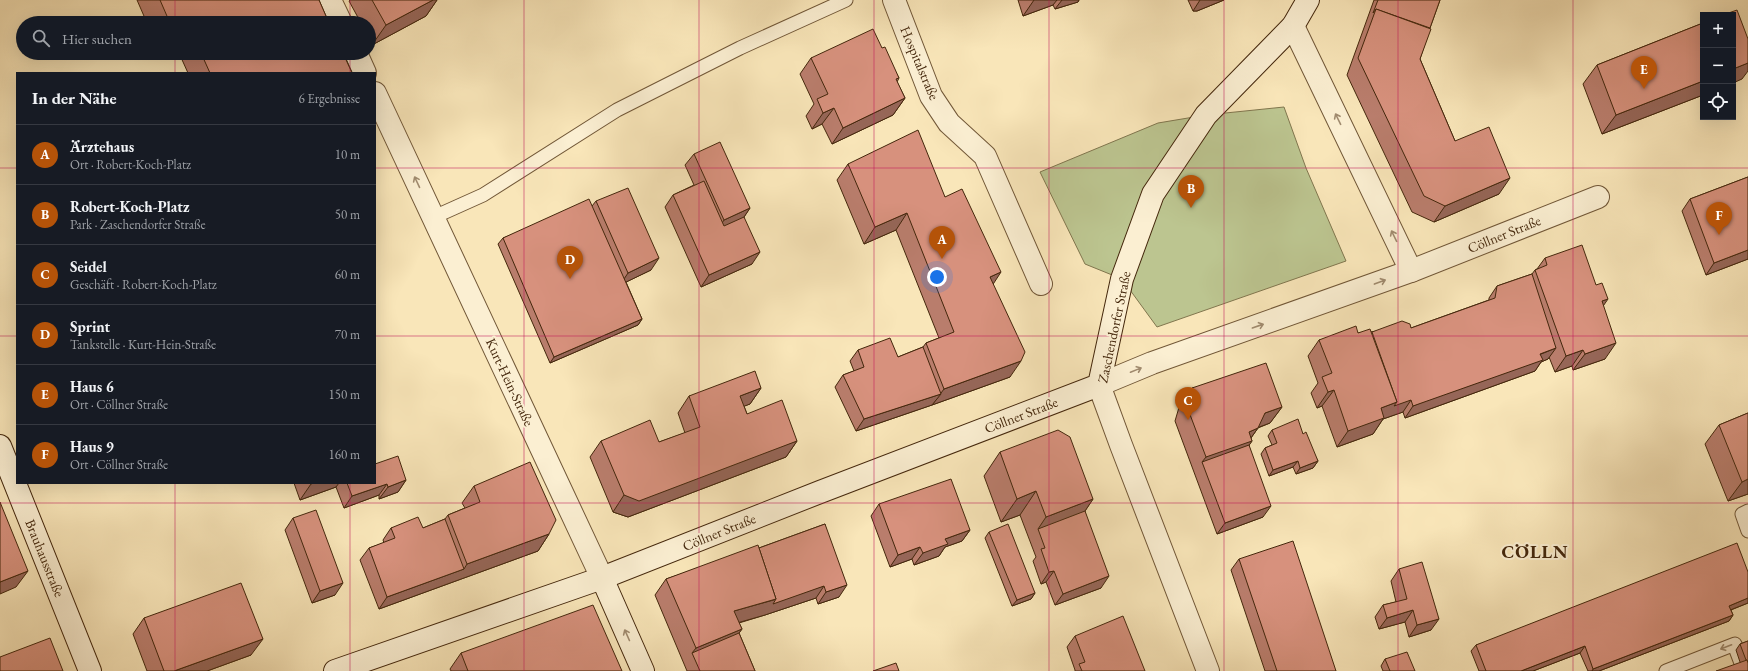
<!DOCTYPE html>
<html lang="de">
<meta charset="utf-8">
<style>
:root{--surface:#171b24;--page:#242831;--text:#f1f3f6;--muted:#9ea1a6;--line:#363941;--accent:#b45309}
body{margin:0;font-family:"EB Garamond",serif;background:var(--page);color:var(--text)}
.controls{position:absolute;right:12px;top:12px;display:grid;overflow:hidden;border-radius:0px;box-shadow:0 4px 16px #0002}
.controls button{width:36px;height:36px;display:grid;place-items:center;padding:0;border:0;border-bottom:1px solid var(--line);background:var(--surface);color:var(--text);font:20px sans-serif}
.you{position:absolute;left:937px;top:277px;width:14px;height:14px;margin:-10px;border:3px solid #fff;border-radius:50%;background:#1a73e8;box-shadow:0 0 0 6px #1a73e833}
.badge{display:grid;place-items:center;width:26px;height:26px;border-radius:50%;background:var(--accent);color:#fff;font-size:13px;font-weight:700}
.pin{position:absolute;translate:-50% -33px;filter:drop-shadow(0 1px 2px #0008)}
.pin::after{content:'';position:absolute;top:21px;width:14px;height:12px;background:inherit;clip-path:polygon(0 0,100% 0,50% 100%)}
.list{margin:0;padding:0;list-style:none}
h2{display:flex;justify-content:space-between;align-items:center;height:52px;margin:0;padding:0 16px;font-size:17px}
h2 small{font-size:13px;font-weight:400;color:var(--muted)}
.list li{display:grid;grid-template-columns:26px 1fr auto;gap:12px;align-items:center;box-sizing:border-box;height:60px;padding:0 16px;border-top:1px solid var(--line)}
.list b{display:block;font-size:15px;white-space:nowrap}
.list p{margin:0;font-size:13px;white-space:nowrap;color:var(--muted)}
.list em{font-size:13px;font-style:normal;color:var(--muted)}
.icon{flex:none;width:22px;height:22px;fill:none;stroke:currentColor;stroke-width:2;stroke-linecap:round;stroke-linejoin:round}
.map{position:relative;flex:none;width:1748px;height:671px;overflow:hidden}
.search{position:absolute;background:var(--surface);box-shadow:0 4px 16px #0002;left:16px;top:16px;width:360px;height:44px;display:flex;align-items:center;gap:10px;box-sizing:border-box;padding:0 14px;border-radius:22px;color:var(--muted);font-size:15px}
.panel{position:absolute;background:var(--surface);box-shadow:0 4px 16px #0002;left:16px;top:72px;width:360px;height:412px;border-radius:0px}
.map>svg:first-child{display:block}
.green{fill:#bcc590;stroke:#80764e}
.lines{fill:none;stroke-linecap:round;stroke-linejoin:round}
.lane-casing{stroke:#715737;stroke-width:15}
.street-casing{stroke:#715737;stroke-width:24}
.secondary-casing{stroke:#44270c;stroke-width:24}
.lane{stroke:#fbefd2;stroke-width:13}
.street{stroke:#fbefd2;stroke-width:22}
.secondary{stroke:#fbefd2;stroke-width:22}
.wall{fill:#b97d6c;stroke:#44270c}
.shaded-wall{fill:#966658;stroke:#44270c}
.building{fill:#d7917d;stroke:#44270c}
.oneway{stroke:#a08b6f}
.grid{fill:none;stroke:#c2185b;stroke-width:1;stroke-opacity:0.55}
.labels{text-anchor:middle;stroke-width:4;stroke-linejoin:round;paint-order:stroke}
.street-label{font-size:14px;fill:#44270c;stroke:#fbefd2}
.district-label{font-size:18px;font-weight:bold;letter-spacing:1px;fill:#44270c;stroke:#fbefd2}
</style>
<div class="map">
<svg width="1748" height="671" viewBox="0 0 1748 671">
<rect width="100%" height="100%" fill="#f9e6b9"/>
<filter id="stains"><feTurbulence type="fractalNoise" baseFrequency=".005" numOctaves="4"/><feColorMatrix values="0 0 0 0 .2 0 0 0 0 .09 0 0 0 0 .02 0 0 0 .5 -.17"/></filter>
<radialGradient id="worn" r=".72"><stop offset=".6" stop-color="#630" stop-opacity="0"/><stop offset="1" stop-color="#630" stop-opacity=".3"/></radialGradient>
<polygon class="green" points="1284,107 1306,168 1346,261 1157,327 1122,279 1085,264 1040,172 1158,123 1206,115"/>
<g class="lines">
<defs>
<g id="lane">
<polyline points="434,217 483,195 617,110 740,48 846,0"/>
<polyline points="1748,511 1742,514 1748,531"/>
<polyline points="1666,671 1735,644 1736,650 1744,671"/>
</g>
<g id="street">
<polyline points="330,0 341,23"/>
<polyline points="894,0 931,96 949,123 985,156 1041,284"/>
<polyline points="1293,26 1411,271"/>
<polyline points="356,53 365,73"/>
<polyline points="375,93 602,578"/>
<polyline points="1208,671 1121,445 1099,385 1152,363 1411,271 1598,197"/>
</g>
<g id="secondary">
<polyline points="0,446 90,671"/>
<polyline points="602,578 643,671"/>
<polyline points="335,671 602,578 820,492 1099,385 1122,279 1153,194 1206,115 1293,26 1308,0"/>
</g>
</defs>
<use href="#lane" class="lane-casing"/>
<use href="#street" class="street-casing"/>
<use href="#secondary" class="secondary-casing"/>
<use href="#lane" class="lane"/>
<use href="#street" class="street"/>
<use href="#secondary" class="secondary"/>
</g>
<g class="wall">
<polygon points="137,0 319,0 329,23 147,23"/>
<polygon points="350,0 437,0 426,16 372,45 369,39 369,23 361,23 349,1"/>
<polygon points="1018,0 1079,0 1078,2 1055,9 1053,5 1023,16"/>
<polygon points="1188,0 1224,0 1197,11 1193,11"/>
<polygon points="1374,0 1440,0 1430,28 1420,59 1455,141 1499,194 1434,222 1412,212 1347,75"/>
<polygon points="1703,23 1703,95 1602,134 1583,84 1597,65"/>
<polygon points="882,48 899,78 897,82 905,98 893,115 832,144 822,124 812,129 806,116 814,104 800,74 811,58"/>
<polygon points="179,53 343,53 352,73 188,73"/>
<polygon points="694,154 750,208 744,217 752,264 701,287 665,207 673,195 694,185 685,165"/>
<polygon points="848,164 945,197 993,284 1010,377 932,405 856,431 835,387 843,375 854,371 850,361 858,350 898,357 923,347 926,343 939,338 896,230 864,244 837,180"/>
<polygon points="1748,177 1748,259 1706,275 1682,211 1690,199"/>
<polygon points="596,201 651,270 626,282 642,319 638,325 550,363 498,244 503,238 592,206"/>
<polygon points="1545,258 1603,306 1605,359 1573,370 1572,366 1555,372 1549,357 1548,359 1541,362 1535,371 1405,418 1403,412 1383,419 1373,434 1337,447 1322,406 1317,408 1311,393 1318,383 1308,356 1319,340 1358,333 1411,328 1489,300 1489,298 1497,286 1532,274 1535,270 1537,269"/>
<polygon points="761,388 750,404 744,406 747,414 797,441 786,457 628,517 613,512 590,457 601,441 659,442 685,433 678,413 689,396"/>
<polygon points="1192,388 1282,407 1270,423 1258,428 1251,438 1252,441 1249,445 1263,517 1217,534 1175,421 1180,404"/>
<polygon points="1748,413 1748,494 1728,501 1705,444 1719,425"/>
<polygon points="1272,430 1303,434 1318,461 1313,468 1296,474 1293,467 1269,476 1261,454 1265,448 1272,445 1268,436"/>
<polygon points="1000,452 1093,499 1085,511 1101,588 1055,605 1046,582 1041,584 1033,561 1036,557 1020,515 1001,522 984,476"/>
<polygon points="406,480 398,492 379,499 379,495 344,508 336,487 300,500 294,483 375,483"/>
<polygon points="474,486 549,534 538,551 379,609 360,560 369,548 384,543 383,540 391,528 423,528 445,519 448,515 465,508 462,503"/>
<polygon points="879,504 970,530 962,541 945,547 939,556 914,565 912,559 890,567 871,516"/>
<polygon points="293,518 335,595 312,603 285,530"/>
<polygon points="825,524 839,597 818,604 816,598 765,615 739,623 742,629 739,633 755,671 687,671 655,595 666,579 759,548"/>
<polygon points="989,532 1035,593 1031,599 1012,606 985,538"/>
<polygon points="1239,559 1336,671 1265,671 1231,570"/>
<polygon points="1399,569 1431,630 1409,637 1405,622 1379,629 1375,617 1383,605 1396,602 1391,581"/>
<polygon points="1748,572 1748,603 1731,610 1733,615 1729,621 1599,671 1588,671 1580,653 1533,671 1479,671 1471,651 1476,645"/>
<polygon points="144,618 251,655 207,671 147,671 133,634"/>
<polygon points="1075,636 1145,671 1075,671 1075,670 1067,647"/>
<polygon points="1748,641 1748,671 1740,662 1736,650 1740,644"/>
<polygon points="461,653 622,671 451,671 450,669"/>
<polygon points="1385,659 1415,671 1383,671 1381,666"/>
</g>
<g class="shaded-wall">
<polygon points="433,0 437,0 426,16 372,45 386,25"/>
<polygon points="1034,0 1057,0 1053,5 1023,16"/>
<polygon points="1062,0 1079,0 1078,2 1055,9"/>
<polygon points="1200,0 1224,0 1197,11 1193,11"/>
<polygon points="164,53 169,53 162,56"/>
<polygon points="1748,63 1748,71 1742,79 1733,83 1733,69"/>
<polygon points="1703,81 1703,95 1602,134 1616,115"/>
<polygon points="905,98 893,115 832,144 843,128"/>
<polygon points="834,108 822,124 812,129 823,113"/>
<polygon points="1510,178 1499,194 1434,222 1445,206"/>
<polygon points="750,208 742,220 716,232 724,220"/>
<polygon points="907,213 896,230 864,244 875,227"/>
<polygon points="1748,250 1748,259 1706,275 1714,263"/>
<polygon points="760,252 752,264 701,287 709,275"/>
<polygon points="659,258 651,270 620,285 628,273"/>
<polygon points="1001,272 990,289 990,277"/>
<polygon points="1608,299 1597,315 1602,301"/>
<polygon points="642,319 638,325 550,363 554,357"/>
<polygon points="1616,343 1605,359 1573,370 1585,354"/>
<polygon points="1556,348 1548,359 1541,362 1535,371 1405,418 1413,406"/>
<polygon points="1583,350 1572,366 1555,372 1566,356"/>
<polygon points="1021,361 1010,377 932,405 944,389"/>
<polygon points="761,388 750,404 729,412 740,396"/>
<polygon points="1334,390 1322,406 1317,408 1328,392"/>
<polygon points="941,394 932,405 856,431 864,419"/>
<polygon points="1411,400 1403,412 1383,419 1373,434 1337,447 1348,431 1381,408 1397,402"/>
<polygon points="1282,407 1270,423 1254,429 1265,413"/>
<polygon points="1258,428 1248,442 1252,441 1241,457 1202,462 1206,457 1249,432"/>
<polygon points="797,441 786,457 628,517 613,512 624,495"/>
<polygon points="1298,461 1293,467 1269,476 1273,470"/>
<polygon points="1318,461 1313,468 1296,474 1300,468"/>
<polygon points="1748,479 1748,494 1728,501 1742,482"/>
<polygon points="406,480 398,492 379,499 388,487"/>
<polygon points="314,483 339,483 336,487 300,500 311,484"/>
<polygon points="387,484 379,495 344,508 352,496"/>
<polygon points="1036,491 1020,515 1001,522 1017,499"/>
<polygon points="1093,499 1077,523 1038,529 1046,517"/>
<polygon points="1271,506 1263,517 1217,534 1225,523"/>
<polygon points="970,530 962,541 945,547 939,556 914,565 923,553 945,539"/>
<polygon points="549,534 538,551 379,609 387,597 464,569 467,564"/>
<polygon points="920,547 912,559 890,567 898,555"/>
<polygon points="28,571 16,587 0,594 0,582"/>
<polygon points="1054,571 1046,582 1041,584 1049,572"/>
<polygon points="1109,576 1101,588 1055,605 1063,594"/>
<polygon points="343,583 335,595 312,603 320,591"/>
<polygon points="847,585 839,597 818,604 826,592"/>
<polygon points="824,586 816,598 765,615 723,627 734,611"/>
<polygon points="1035,593 1031,599 1012,606 1017,600"/>
<polygon points="1748,598 1748,603 1725,612 1729,606"/>
<polygon points="1413,610 1405,622 1379,629 1387,618"/>
<polygon points="1733,615 1729,621 1599,671 1592,671 1593,669"/>
<polygon points="1439,619 1431,630 1409,637 1417,625"/>
<polygon points="742,629 730,645 692,653 696,648"/>
<polygon points="263,639 251,655 207,671 174,671"/>
<polygon points="1585,646 1580,653 1533,671 1521,671"/>
</g>
<g class="building">
<polygon points="160,0 319,0 329,23 170,23"/>
<polygon points="372,0 433,0 386,25"/>
<polygon points="1378,0 1440,0 1430,28 1376,9 1373,13"/>
<polygon points="1376,9 1431,29 1420,59 1455,141 1489,127 1510,178 1445,206 1424,196 1358,58"/>
<polygon points="1737,10 1748,39 1748,63 1733,69 1733,15 1723,15"/>
<polygon points="1703,23 1703,81 1616,115 1597,65"/>
<polygon points="873,29 882,48 885,47 899,78 896,79 905,98 843,128 834,108 823,113 817,99 828,94 811,58"/>
<polygon points="201,53 343,53 352,73 210,73"/>
<polygon points="918,130 945,197 962,189 1001,272 990,277 1025,352 1021,361 944,389 926,343 954,332 907,213 875,227 848,164"/>
<polygon points="720,142 750,208 724,220 694,154"/>
<polygon points="1748,177 1748,250 1714,263 1690,199"/>
<polygon points="704,181 724,226 744,217 760,252 709,275 673,195"/>
<polygon points="628,188 659,258 628,273 596,201"/>
<polygon points="589,199 642,319 554,357 503,238"/>
<polygon points="1582,245 1596,285 1602,283 1608,299 1602,301 1616,343 1585,354 1583,350 1566,356 1535,270 1547,265 1545,258"/>
<polygon points="1532,274 1556,348 1540,354 1543,360 1413,406 1411,400 1394,406 1397,402 1372,332 1402,321 1410,324 1411,328 1495,298 1497,286"/>
<polygon points="1356,326 1358,333 1370,329 1397,402 1381,408 1384,418 1348,431 1334,390 1328,392 1322,377 1332,373 1319,340"/>
<polygon points="890,338 898,357 923,347 941,394 864,419 843,375 864,367 858,350"/>
<polygon points="1266,363 1282,407 1265,413 1258,428 1249,432 1252,441 1206,457 1186,404 1192,388"/>
<polygon points="755,371 761,388 740,396 747,414 782,400 797,441 639,501 624,495 601,441 650,420 659,442 700,427 689,396"/>
<polygon points="1748,413 1748,479 1742,482 1719,425"/>
<polygon points="1298,419 1303,434 1306,432 1318,461 1300,468 1298,461 1273,470 1265,448 1277,443 1272,430"/>
<polygon points="1058,430 1070,437 1093,499 1046,517 1036,491 1017,499 1000,452"/>
<polygon points="1249,445 1271,506 1225,523 1202,462"/>
<polygon points="398,456 406,480 388,487 387,484 352,496 347,483 375,483 375,464"/>
<polygon points="530,462 556,520 549,534 467,564 448,515 480,502 474,486"/>
<polygon points="951,479 970,530 945,539 948,544 923,553 920,547 898,555 879,504"/>
<polygon points="0,502 28,571 0,582"/>
<polygon points="316,510 343,583 320,591 293,518"/>
<polygon points="1085,511 1109,576 1063,594 1054,571 1049,572 1041,549 1045,548 1038,529"/>
<polygon points="418,517 423,528 445,519 464,569 387,597 369,548 395,538 391,528"/>
<polygon points="825,524 847,585 826,592 824,586 773,604 776,599 759,548"/>
<polygon points="1008,524 1035,593 1017,600 989,532"/>
<polygon points="1293,541 1336,671 1277,671 1239,559"/>
<polygon points="1737,543 1748,572 1748,598 1729,606 1733,615 1593,669 1585,646 1521,671 1486,671 1476,645"/>
<polygon points="758,545 776,599 734,611 742,629 696,648 666,579"/>
<polygon points="1422,562 1439,619 1417,625 1413,610 1387,618 1383,605 1407,599 1399,569"/>
<polygon points="241,583 263,639 174,671 164,671 144,618"/>
<polygon points="593,605 622,671 468,671 461,653"/>
<polygon points="1123,616 1145,671 1082,671 1079,664 1085,662 1075,636"/>
<polygon points="739,633 755,671 700,671 692,653"/>
<polygon points="50,638 63,671 0,671 0,657"/>
<polygon points="1748,641 1748,663 1747,660 1746,660 1740,644"/>
<polygon points="1407,652 1415,671 1390,671 1385,659"/>
<polygon points="1747,660 1748,663 1748,671 1716,671"/>
<polygon points="896,663 899,671 873,671"/>
</g>
<defs><path id="oneway-shaft" d="M-6 0H5M1.5-3L5.5 0L1.5 3" fill="none" stroke-width="1.6" stroke-linecap="round" stroke-linejoin="round"/></defs>
<g class="oneway">
<use href="#oneway-shaft" transform="translate(1338 119) rotate(-116)"/>
<use href="#oneway-shaft" transform="translate(417 182) rotate(-115)"/>
<use href="#oneway-shaft" transform="translate(1394 236) rotate(-116)"/>
<use href="#oneway-shaft" transform="translate(1380 282) rotate(-20)"/>
<use href="#oneway-shaft" transform="translate(1258 326) rotate(-19)"/>
<use href="#oneway-shaft" transform="translate(1136 370) rotate(-22)"/>
<use href="#oneway-shaft" transform="translate(627 635) rotate(-114)"/>
<use href="#oneway-shaft" transform="translate(1726 647) rotate(159)"/>
</g>
<path class="grid" d="M175,0V23M350,0V23M524,0V671M699,0V671M874,0V671M1049,0V671M1224,0V671M1398,0V671M1573,0V671M175,53V73M350,53V73M0,168H17M375,168H1748M0,336H17M375,336H1748M175,483V671M350,483V671M0,503H1748"/>
<g class="labels">
<g class="street-label">
<text transform="translate(920 63) rotate(67)" y="5">Hospitalstraße</text>
<text transform="translate(1504 234) rotate(-22)" y="5">Cöllner Straße</text>
<text transform="translate(1114 327) rotate(-78)" y="5">Zaschendorfer Straße</text>
<text transform="translate(510 382) rotate(65)" y="5">Kurt-Hein-Straße</text>
<text transform="translate(1021 415) rotate(-21)" y="5">Cöllner Straße</text>
<text transform="translate(719 532) rotate(-22)" y="5">Cöllner Straße</text>
<text transform="translate(45 558) rotate(68)" y="5">Brauhausstraße</text>
</g>
<g class="district-label">
<text x="1535" y="558">CÖLLN</text>
</g>
</g>
<rect width="100%" height="100%" filter="url(#stains)"/>
<rect width="100%" height="100%" fill="url(#worn)"/>
</svg>
<div class="controls">
<button>+</button>
<button>−</button>
<button><svg class="icon" aria-label="locate" viewBox="0 0 24 24"><circle cx="12" cy="12" r="6"/><path d="M12 2v4M12 18v4M2 12h4M18 12h4"/></svg></button>
</div>
<div class="you"></div>
<div class="pin badge" style="left:942px;top:259px">A</div>
<div class="pin badge" style="left:1191px;top:208px">B</div>
<div class="pin badge" style="left:1188px;top:420px">C</div>
<div class="pin badge" style="left:570px;top:279px">D</div>
<div class="pin badge" style="left:1644px;top:89px">E</div>
<div class="pin badge" style="left:1719px;top:235px">F</div>
<div class="search"><svg class="icon" aria-label="search" viewBox="0 0 24 24"><circle cx="10" cy="10" r="6"/><path d="M15 15l6 6"/></svg>Hier suchen</div>
<section class="panel">
<h2>In der Nähe<small>6 Ergebnisse</small></h2>
<ul class="list">
<li><span class="badge">A</span><div><b>Ärztehaus</b><p>Ort · Robert-Koch-Platz</p></div><em>10 m</em></li>
<li><span class="badge">B</span><div><b>Robert-Koch-Platz</b><p>Park · Zaschendorfer Straße</p></div><em>50 m</em></li>
<li><span class="badge">C</span><div><b>Seidel</b><p>Geschäft · Robert-Koch-Platz</p></div><em>60 m</em></li>
<li><span class="badge">D</span><div><b>Sprint</b><p>Tankstelle · Kurt-Hein-Straße</p></div><em>70 m</em></li>
<li><span class="badge">E</span><div><b>Haus 6</b><p>Ort · Cöllner Straße</p></div><em>150 m</em></li>
<li><span class="badge">F</span><div><b>Haus 9</b><p>Ort · Cöllner Straße</p></div><em>160 m</em></li>
</ul>
</section>
</div>
